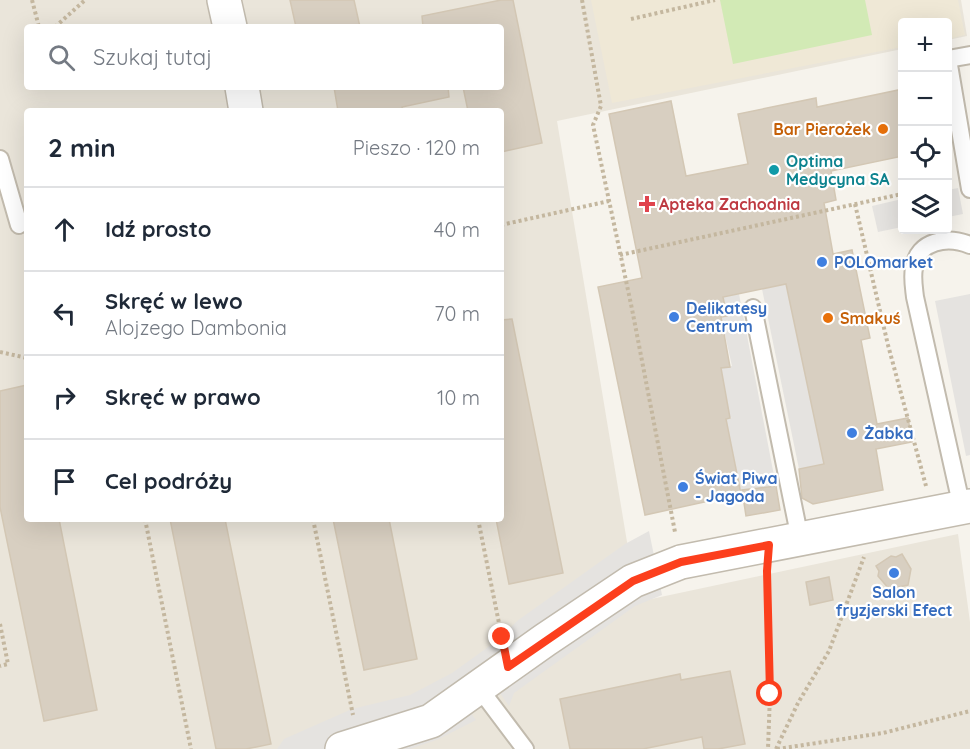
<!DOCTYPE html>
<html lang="pl">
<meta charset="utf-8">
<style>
:root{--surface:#fff;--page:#f6f6f7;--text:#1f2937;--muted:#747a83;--line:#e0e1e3}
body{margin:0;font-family:Quicksand,sans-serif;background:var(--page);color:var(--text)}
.controls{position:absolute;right:18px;top:18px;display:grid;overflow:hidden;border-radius:6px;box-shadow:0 6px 24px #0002}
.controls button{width:54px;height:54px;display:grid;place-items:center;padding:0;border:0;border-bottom:2px solid var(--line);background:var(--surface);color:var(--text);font:30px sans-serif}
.stop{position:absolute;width:18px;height:18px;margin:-14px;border:4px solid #fc3f1d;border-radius:50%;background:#fff}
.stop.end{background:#fc3f1d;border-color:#fff;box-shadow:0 2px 6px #0008}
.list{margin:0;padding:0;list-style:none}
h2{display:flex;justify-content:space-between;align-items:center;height:78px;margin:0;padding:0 24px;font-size:26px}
h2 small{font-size:20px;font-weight:400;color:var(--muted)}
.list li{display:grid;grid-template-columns:39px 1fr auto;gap:18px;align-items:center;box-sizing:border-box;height:84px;padding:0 24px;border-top:2px solid var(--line)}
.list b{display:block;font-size:22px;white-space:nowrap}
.list p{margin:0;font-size:20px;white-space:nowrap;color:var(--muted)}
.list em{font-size:20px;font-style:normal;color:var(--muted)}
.icon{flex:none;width:33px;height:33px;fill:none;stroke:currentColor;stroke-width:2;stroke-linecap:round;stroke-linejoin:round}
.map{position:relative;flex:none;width:970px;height:749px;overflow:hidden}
.search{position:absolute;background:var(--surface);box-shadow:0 6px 24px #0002;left:24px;top:24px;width:480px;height:66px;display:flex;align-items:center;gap:15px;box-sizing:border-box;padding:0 21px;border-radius:6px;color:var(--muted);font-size:22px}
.panel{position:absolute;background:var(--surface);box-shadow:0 6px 24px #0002;left:24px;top:108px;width:480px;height:414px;border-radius:6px}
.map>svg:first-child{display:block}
.residential{fill:#eae5da;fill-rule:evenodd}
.education{fill:#efe8d6}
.green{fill:#d2eab5}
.parking{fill:#e5e3e0}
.building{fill:#d8cfc1;stroke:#d3c7b4;stroke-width:1.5}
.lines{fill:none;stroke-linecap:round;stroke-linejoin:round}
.service-casing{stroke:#c2bbae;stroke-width:20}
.minor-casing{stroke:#c2bbae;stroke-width:36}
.path{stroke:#c4b79f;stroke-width:4;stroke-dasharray:3 3;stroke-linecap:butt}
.service{stroke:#fff;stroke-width:16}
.minor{stroke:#fff;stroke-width:33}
.route{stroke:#fc3f1d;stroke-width:8}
.food-dot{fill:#e8710a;stroke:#fff;stroke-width:2}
.culture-dot{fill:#0f9aa8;stroke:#fff;stroke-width:2}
.health-dot{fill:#e0444e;stroke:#fff;stroke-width:2}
.shop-dot{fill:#3f7fe0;stroke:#fff;stroke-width:2}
.labels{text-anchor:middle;stroke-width:4.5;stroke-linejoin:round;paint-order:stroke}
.food-label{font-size:16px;font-weight:bold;fill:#c56008;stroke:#fff;text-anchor:end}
.culture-label{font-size:16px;font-weight:bold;fill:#0d838f;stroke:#fff;text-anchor:start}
.health-label{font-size:16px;font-weight:bold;fill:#be3a42;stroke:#fff;text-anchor:start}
.shop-label{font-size:16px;font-weight:bold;fill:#366cbe;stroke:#fff;text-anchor:start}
</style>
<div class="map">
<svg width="970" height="749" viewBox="0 0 970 749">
<rect width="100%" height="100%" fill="#f6f3ec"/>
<path class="residential" d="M0,0H961L967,36L948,40V22H902V49L557,121L637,602L958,534L970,622V749H0ZM27,27H501V87H27ZM27,111H501V519H27Z"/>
<polygon class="education" points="591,0 958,0 965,35 948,39 948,22 902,22 902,47 612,103"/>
<polygon class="green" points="720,0 865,0 872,35 733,64"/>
<g class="parking">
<polygon points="958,188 963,214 948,217 948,190"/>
<polygon points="902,199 902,227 878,232 872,206"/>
<polygon points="786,284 824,464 799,469 762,289"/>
<polygon points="739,294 776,486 741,492 726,419 732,417 730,417 721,368 732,366 721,317 722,297"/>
<polygon points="970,294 970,455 966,456 935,301"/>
<polygon points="649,531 662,595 635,606 514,693 509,706 490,679 461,700 476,720 439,739 410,749 277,749 284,739 352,709 410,695 452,673 502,637 517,621 625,544"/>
</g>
<g class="building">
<polygon points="290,0 354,0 360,27 296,27"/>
<polygon points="501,0 513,0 542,143 501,152 501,111 468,111 463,87 501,87 501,27 423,27 422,16"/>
<polygon points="334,87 448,87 449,97 402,107 403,111 338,111"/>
<polygon points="903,89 903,156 831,171 836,200 824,203 833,254 852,250 870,338 861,340 877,424 908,418 912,442 876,449 883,490 813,504 802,498 799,469 824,464 786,284 723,297 727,316 721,317 730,367 721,368 730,418 726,419 741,494 645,515 598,287 642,278 609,114 671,101 686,176 748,164 738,114 816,98 817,107"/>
<polygon points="512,319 563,573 509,584 496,519 501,519 501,320"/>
<polygon points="27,385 27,519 59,519 97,710 44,721 0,507 0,391"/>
<polygon points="776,486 780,510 746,516 742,490"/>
<polygon points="170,519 225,519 271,744 246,749 216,749"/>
<polygon points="333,519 389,519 417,659 364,670"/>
<polygon points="902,554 911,569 908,585 889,589 878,576 879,571 876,566 891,556 896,557"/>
<polygon points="829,577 833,600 810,605 806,582"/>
<polygon points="730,671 745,744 718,749 704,749 702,737 643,749 570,749 560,699 680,674 681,680"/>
</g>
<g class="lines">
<defs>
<g id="service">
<polyline points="970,55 948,59 970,189"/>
<polyline points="0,159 19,225"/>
<polyline points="753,308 800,539"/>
<path d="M962,508L915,297C914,288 912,278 914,268C917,240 948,236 970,245"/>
<polyline points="479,688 525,749"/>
</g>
<g id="minor">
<polyline points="224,0 230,27"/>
<polyline points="242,87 246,111"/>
<polyline points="342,749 431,721 545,640 633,581 681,562 970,506"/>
</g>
</defs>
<use href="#service" class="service-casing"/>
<use href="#minor" class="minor-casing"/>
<g class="path">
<polyline points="32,0 39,27"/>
<polyline points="582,0 601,106 593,125 632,309 675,532"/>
<polyline points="631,19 715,0"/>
<polyline points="55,27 85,0"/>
<polyline points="855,204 888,345 926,486"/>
<polyline points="501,225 609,201"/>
<polyline points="620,255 902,194"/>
<polyline points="0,352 27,358"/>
<polyline points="145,519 191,749"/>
<polyline points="313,519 353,715"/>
<polyline points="478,519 501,633"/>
<polyline points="767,576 770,694 768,749"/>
<polyline points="0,624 8,664 0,666"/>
<polyline points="776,749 798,703 829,651 864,557"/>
<polyline points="777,749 883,733 970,711"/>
</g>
<use href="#service" class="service"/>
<use href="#minor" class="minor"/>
</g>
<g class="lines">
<polyline class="route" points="502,637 508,667 633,581 681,562 769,545 767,571 770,694"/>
</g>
<g class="food-dot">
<circle cx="883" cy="129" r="6"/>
<circle cx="828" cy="318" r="6"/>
</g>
<circle class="culture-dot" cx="774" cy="170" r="6"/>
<path class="health-dot" d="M644 195h6v6h6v6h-6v6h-6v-6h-6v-6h6z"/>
<g class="shop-dot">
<circle cx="822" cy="262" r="6"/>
<circle cx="674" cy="317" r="6"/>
<circle cx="852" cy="433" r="6"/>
<circle cx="683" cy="487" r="6"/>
<circle cx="894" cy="573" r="6"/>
</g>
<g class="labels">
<g class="food-label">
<text x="871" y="135">Bar Pierożek</text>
<text x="840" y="324" text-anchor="start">Smakuś</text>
</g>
<g class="culture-label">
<text x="786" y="167">Optima<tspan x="786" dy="18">Medycyna SA</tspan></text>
</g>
<g class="health-label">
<text x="659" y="210">Apteka Zachodnia</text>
</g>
<g class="shop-label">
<text x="834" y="268">POLOmarket</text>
<text x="686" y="314">Delikatesy<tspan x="686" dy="18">Centrum</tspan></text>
<text x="864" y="439">Żabka</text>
<text x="695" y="484">Świat Piwa<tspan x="695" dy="18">- Jagoda</tspan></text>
<text x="894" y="598" text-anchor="middle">Salon<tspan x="894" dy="18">fryzjerski Efect</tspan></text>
</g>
</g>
</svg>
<div class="controls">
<button>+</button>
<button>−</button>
<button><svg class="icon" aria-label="locate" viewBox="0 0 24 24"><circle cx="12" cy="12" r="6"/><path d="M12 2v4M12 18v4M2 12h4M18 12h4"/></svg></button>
<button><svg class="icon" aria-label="layers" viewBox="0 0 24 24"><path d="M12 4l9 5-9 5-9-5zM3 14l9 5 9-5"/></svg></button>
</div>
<div class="stop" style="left:770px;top:694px"></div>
<div class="stop end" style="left:502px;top:637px"></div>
<div class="search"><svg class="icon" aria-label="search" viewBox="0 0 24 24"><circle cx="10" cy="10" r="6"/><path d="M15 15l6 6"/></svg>Szukaj tutaj</div>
<section class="panel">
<h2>2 min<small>Pieszo · 120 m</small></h2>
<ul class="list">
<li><svg class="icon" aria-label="ahead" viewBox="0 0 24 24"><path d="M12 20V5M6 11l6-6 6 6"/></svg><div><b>Idź prosto</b></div><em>40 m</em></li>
<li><svg class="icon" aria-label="left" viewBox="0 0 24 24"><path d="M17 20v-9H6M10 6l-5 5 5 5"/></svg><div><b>Skręć w lewo</b><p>Alojzego Dambonia</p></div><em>70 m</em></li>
<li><svg class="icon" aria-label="right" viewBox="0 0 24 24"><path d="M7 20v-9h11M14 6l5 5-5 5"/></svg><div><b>Skręć w prawo</b></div><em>10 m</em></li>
<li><svg class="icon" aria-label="arrive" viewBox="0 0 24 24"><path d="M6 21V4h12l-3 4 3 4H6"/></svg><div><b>Cel podróży</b></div></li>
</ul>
</section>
</div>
